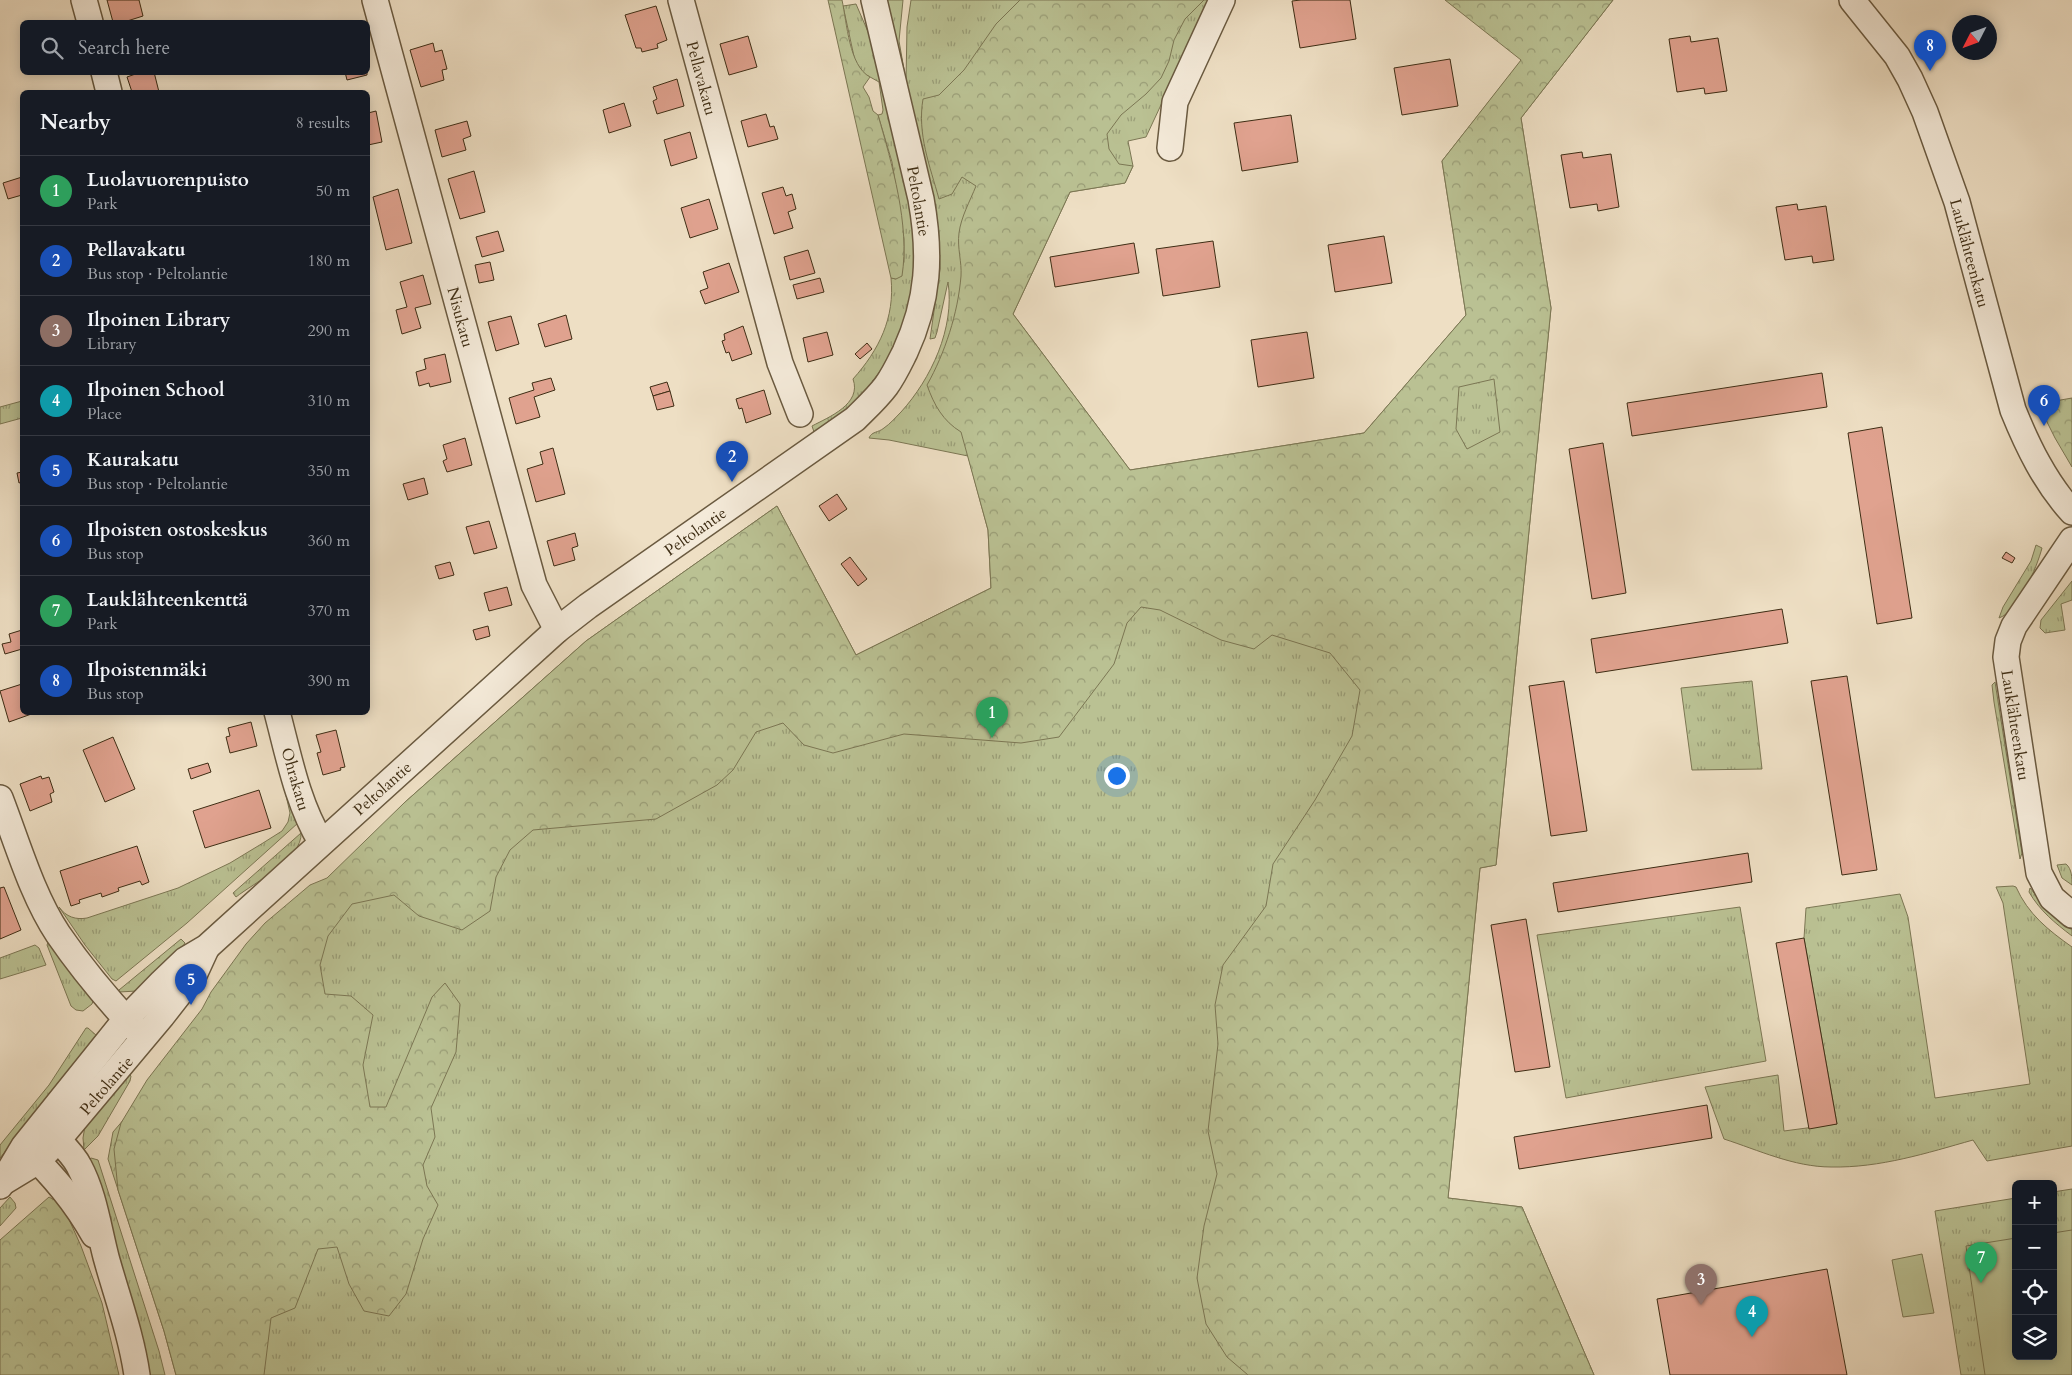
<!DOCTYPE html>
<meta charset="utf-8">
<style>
:root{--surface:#171b24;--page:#20242c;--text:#f1f3f6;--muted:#9ea1a6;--line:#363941;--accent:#db2777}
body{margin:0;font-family:Cardo,serif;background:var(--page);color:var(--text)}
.controls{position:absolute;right:15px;bottom:15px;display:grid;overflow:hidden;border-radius:8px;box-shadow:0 2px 12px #0003}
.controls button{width:45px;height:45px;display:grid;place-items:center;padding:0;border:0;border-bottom:1px solid var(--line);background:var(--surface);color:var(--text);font:25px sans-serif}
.compass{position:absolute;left:1952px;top:15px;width:45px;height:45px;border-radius:50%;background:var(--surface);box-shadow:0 2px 12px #0003;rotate:228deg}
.you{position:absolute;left:1116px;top:775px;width:18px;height:18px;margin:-12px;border:4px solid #fff;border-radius:50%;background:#1a73e8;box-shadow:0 0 0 8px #1a73e833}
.badge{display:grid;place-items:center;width:32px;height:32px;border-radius:50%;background:var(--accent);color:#fff;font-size:16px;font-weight:700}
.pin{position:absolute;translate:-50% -41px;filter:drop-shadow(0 1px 2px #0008)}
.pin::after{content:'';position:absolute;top:26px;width:18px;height:15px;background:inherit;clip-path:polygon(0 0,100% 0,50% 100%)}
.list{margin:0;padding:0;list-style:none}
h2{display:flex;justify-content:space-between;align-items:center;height:65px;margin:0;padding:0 20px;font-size:21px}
h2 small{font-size:16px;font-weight:400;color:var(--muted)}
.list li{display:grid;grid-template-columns:32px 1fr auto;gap:15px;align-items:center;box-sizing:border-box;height:70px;padding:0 20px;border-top:1px solid var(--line)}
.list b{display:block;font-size:19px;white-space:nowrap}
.list p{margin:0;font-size:16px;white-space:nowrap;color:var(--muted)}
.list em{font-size:16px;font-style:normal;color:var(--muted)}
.icon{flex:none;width:28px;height:28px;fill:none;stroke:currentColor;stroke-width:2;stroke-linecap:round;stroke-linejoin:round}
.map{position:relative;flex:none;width:2072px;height:1375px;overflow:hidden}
.search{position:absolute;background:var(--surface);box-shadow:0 2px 12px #0003;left:20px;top:20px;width:350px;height:55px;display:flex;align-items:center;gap:12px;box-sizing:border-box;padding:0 18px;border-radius:8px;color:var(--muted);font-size:19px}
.panel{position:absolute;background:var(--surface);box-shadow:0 2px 12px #0003;left:20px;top:90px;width:350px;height:625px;border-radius:8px}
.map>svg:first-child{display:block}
.grass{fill:url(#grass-tufts);stroke:#7c7754}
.forest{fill:url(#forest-crowns);stroke:#7c7754;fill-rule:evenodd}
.garden{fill:#bac193;stroke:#7c7754}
.building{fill:#e0a28f;stroke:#3e2d14}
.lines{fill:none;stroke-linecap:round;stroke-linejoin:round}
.minor-casing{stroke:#6a5a40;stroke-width:28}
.minor{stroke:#f4ead9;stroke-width:25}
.labels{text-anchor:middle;stroke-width:4.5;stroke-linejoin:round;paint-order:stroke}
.street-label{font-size:16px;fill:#3e2d14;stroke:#f4ead9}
</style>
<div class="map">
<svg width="2072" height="1375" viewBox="0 0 2072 1375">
<defs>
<pattern id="grass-tufts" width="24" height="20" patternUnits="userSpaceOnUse" patternTransform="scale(1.25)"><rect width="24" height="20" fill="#bac193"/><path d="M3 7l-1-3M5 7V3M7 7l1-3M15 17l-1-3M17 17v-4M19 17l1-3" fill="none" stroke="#999d77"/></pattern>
<pattern id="forest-crowns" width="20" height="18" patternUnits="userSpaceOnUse" patternTransform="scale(1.25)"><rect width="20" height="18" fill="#bac193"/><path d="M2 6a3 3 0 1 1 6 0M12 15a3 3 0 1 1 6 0" fill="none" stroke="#999d77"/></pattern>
</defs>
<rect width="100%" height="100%" fill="#eedfc4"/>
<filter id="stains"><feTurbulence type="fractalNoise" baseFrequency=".004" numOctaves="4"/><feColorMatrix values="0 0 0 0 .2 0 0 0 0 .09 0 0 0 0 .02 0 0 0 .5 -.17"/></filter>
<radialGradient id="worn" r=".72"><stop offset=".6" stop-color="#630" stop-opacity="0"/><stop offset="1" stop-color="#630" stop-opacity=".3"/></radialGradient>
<g class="grass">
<path d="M887,0H903L899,41L906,81L907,27L911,0H1210L1146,137L1128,141L1133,166L1125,183L1070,192L1013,314L1130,470L1364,433L1466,315L1442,161L1569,0H1613L1521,118L1551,308L1496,865L1480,868L1448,1198L1522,1207L1594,1375H176L164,1331L108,1159L113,1132L216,1012L404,803L586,641L777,506L856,655L991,588L988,530L968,456L889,440L869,438C872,431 878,433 884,428C890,424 896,417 901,412C931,379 955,328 948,282L937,332L935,338L930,339L940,269L939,235Z"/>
<path d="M856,4L872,41L914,221L915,269L908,308L898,339L883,367L867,389L846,412L815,435L812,426C829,417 862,404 853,379C879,350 895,318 891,278L896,279L904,262V239L892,162L878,115L882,114L883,110L879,82L863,73L855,61L843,6Z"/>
<polygon points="22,401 22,418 0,424 0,407"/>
<path d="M2036,545L2042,548C2037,567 2019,611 1999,618L2003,607L2031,561Z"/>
<polygon points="2072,581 2072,600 2061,604 2065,630 2045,633 2040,628 2041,620"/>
<polygon points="1752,681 1762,769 1692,770 1681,688"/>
<polygon points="1995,682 2022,853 2020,859 1994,702 1992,685"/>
<path d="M285,791L290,794L298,823L187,923L116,981L112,979L85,945L59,907C66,917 76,920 87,918L178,888L230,863L263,843L282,831L288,822L290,813Z"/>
<path d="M301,833C303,858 254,883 236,897L233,893Z"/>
<path d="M2066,864C2072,869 2072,878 2072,885L2062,878L2057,865Z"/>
<path d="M2013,886L2016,887C2028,914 2048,930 2072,947V1146L1987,1161L1973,1140C1927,1153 1880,1168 1831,1167C1794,1167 1758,1150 1724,1139L1705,1087L1778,1075L1784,1131L1837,1124L1804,938L1806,908L1900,894L1908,917L1935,1098L2030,1084L2003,903L1996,887Z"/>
<path d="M2030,888L2052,915L2072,930V936C2055,923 2040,911 2029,892Z"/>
<polygon points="1740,907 1766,1061 1566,1098 1537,935"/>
<polygon points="181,939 185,943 179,952 137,991 119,992 119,990"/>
<polygon points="49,940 94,998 92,1004 83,1011 76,1010 71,1006 47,945"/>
<polygon points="35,945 39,948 46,965 0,979 0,958"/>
<polygon points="86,1028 88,1028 97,1036 96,1039 0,1158 0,1145 49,1085"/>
<polygon points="127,1072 131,1076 130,1081 98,1136 84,1150 83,1138 85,1126"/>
<polygon points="91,1158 98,1160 159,1351 165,1375 148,1375 89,1160"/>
<polygon points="2072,1189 2072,1375 1961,1375 1935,1211 2016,1198 2016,1356 2053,1356 2053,1192"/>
<polygon points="10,1197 15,1203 16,1208 0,1226 0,1208"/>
</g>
<g class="forest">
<path d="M828,0H842C847,23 849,66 870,77L863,87L869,97L873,111L878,115C892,164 910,225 902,276L896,279L891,278Z"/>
<path d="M1020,0H1204L1185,19L1174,40L1169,61L1161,78L1146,94L1121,115L1107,134L1109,149L1119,164L1133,166L1125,183L1070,192L1013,314L1130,470L1364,433L1466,315L1442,161L1521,60L1445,0H1613L1521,118L1551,308L1496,865L1480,868L1448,1198L1522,1207L1594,1375H1248L1227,1357L1206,1324L1197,1278L1204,1226L1217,1174L1208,1131L1218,1044L1215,1005L1223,965L1266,906L1273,864L1315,800L1352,736L1360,690L1330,653L1272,635L1254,649L1221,640L1160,610L1141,607L1127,623L1114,664L1059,737L1021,743L904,734L833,753L804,745L783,723L756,732L733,770L717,785L656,819L533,830L510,850L496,877L490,911L462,930L419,916L394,895L352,904L328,936L320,965L325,994L351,996L373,1015L363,1065L370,1107H386L432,997L445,983L460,1004L456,1052L431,1108L435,1137L423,1165L427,1186L438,1205L423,1239L406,1294L389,1316L364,1311L349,1284L337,1247L318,1249L295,1308L271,1318L264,1375H176L164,1331L118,1190L114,1149L121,1123L147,1080L202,1009L211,992L246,944L265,923L310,885L327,878L404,803L586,641L777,506L856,655L991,588L988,530L961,432C943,421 934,405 927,385C945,353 958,313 961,276C962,262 957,248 959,233C961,217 970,201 976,186L962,177L952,194L939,199C930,166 917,134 923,99L939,95L964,70L996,24ZM1494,379L1500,432L1467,449L1456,429L1459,387Z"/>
<polygon points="2072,398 2072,467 2055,438 2038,404"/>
<polygon points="49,1197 58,1202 67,1215 81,1246 102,1303 119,1375 0,1375 0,1240"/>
</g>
<g class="garden">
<polygon points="2072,1230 2072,1375 1985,1375 1966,1246 2016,1238 2016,1356 2053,1356 2053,1233"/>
<polygon points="1922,1254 1934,1313 1903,1317 1892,1260"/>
</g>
<g class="building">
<polygon points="107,0 139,0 143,16 124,22 113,22"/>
<polygon points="1301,0 1350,0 1356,39 1300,48 1292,1"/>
<polygon points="656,6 667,40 657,44 658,48 642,52 641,48 636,48 625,15"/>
<polygon points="748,36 757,67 729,75 720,44"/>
<polygon points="1690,36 1691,42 1718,38 1727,91 1705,94 1704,88 1677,92 1669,39"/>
<polygon points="433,43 435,52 442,50 447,69 442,70 444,80 421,87 410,50"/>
<polygon points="1450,59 1458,106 1402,115 1394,68"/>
<polygon points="141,72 154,72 159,92 132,92 127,77"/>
<polygon points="345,72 367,72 367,75 347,80"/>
<polygon points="677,79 684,106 657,114 653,101 657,99 653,87"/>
<polygon points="624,103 631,126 609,133 603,110"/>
<polygon points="376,111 382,142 368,145 368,113"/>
<polygon points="766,114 770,127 774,126 778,139 748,147 741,121"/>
<polygon points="1291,115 1298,162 1242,171 1234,123"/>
<polygon points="467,121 471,136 463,139 466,150 442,157 435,130"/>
<polygon points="690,132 697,158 671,166 664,140"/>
<polygon points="1582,152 1583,158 1611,154 1619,207 1598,211 1597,204 1570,208 1561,155"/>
<polygon points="474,171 485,212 460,219 448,179"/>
<polygon points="22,177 22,195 8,199 3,183"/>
<polygon points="783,187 786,196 792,194 796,209 788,212 793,228 774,234 762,193"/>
<polygon points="398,189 412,243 386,250 373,197"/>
<polygon points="709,199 718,229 690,238 681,208"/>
<polygon points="1797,204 1798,210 1826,206 1834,260 1813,263 1812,256 1785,260 1776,207"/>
<polygon points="498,231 504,251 482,257 476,237"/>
<polygon points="1384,236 1392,283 1335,292 1328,245"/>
<polygon points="1213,241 1220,287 1163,296 1156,249"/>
<polygon points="1134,243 1139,273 1055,287 1050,257"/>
<polygon points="808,250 815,273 790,280 784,257"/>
<polygon points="490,262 494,280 479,283 475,265"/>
<polygon points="729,263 739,292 705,304 700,291 708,288 703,272"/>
<polygon points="423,275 431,304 415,308 421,328 402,334 396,310 407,307 400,282"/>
<polygon points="820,278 824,292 797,299 793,285"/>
<polygon points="566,315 572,339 545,347 538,324"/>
<polygon points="511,316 519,344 496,351 488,322"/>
<polygon points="743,326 752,354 732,361 729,352 726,353 722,341 725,340 724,334"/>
<polygon points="827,332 833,355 808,362 803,338"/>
<polygon points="1307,332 1314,378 1258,387 1251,340"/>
<polygon points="867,343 872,349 860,359 855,354"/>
<polygon points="445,354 451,382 430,387 429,383 419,386 416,372 426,369 424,359"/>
<polygon points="1822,373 1827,407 1632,436 1627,403"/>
<polygon points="551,378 555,390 534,397 540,417 516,424 509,398 534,390 532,383"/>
<polygon points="667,382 670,391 653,396 650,387"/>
<polygon points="764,390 771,414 746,423 742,408 739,409 736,399"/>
<polygon points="670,391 674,406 657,410 653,396"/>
<polygon points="1882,427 1912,618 1877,624 1848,433"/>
<polygon points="465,438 472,465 447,472 443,461 447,459 443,445"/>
<polygon points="1603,443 1626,593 1592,599 1569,449"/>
<polygon points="553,448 565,494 536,502 527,469 543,464 540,452"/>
<polygon points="22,472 22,482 19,483 17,473"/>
<polygon points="424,478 428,494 408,500 403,484"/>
<polygon points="837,494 847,509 829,521 819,506"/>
<polygon points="489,521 497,548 474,554 466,527"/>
<polygon points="575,533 578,546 572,548 575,560 554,566 547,541"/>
<polygon points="2006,552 2015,558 2012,563 2002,558"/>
<polygon points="850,557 867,579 858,586 841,564"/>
<polygon points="450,562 454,575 439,579 435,566"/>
<polygon points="507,587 512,605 489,611 484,593"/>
<polygon points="1782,609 1788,643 1596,673 1591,639"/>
<polygon points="488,626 490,636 476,640 473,630"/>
<polygon points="22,630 22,649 5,654 2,644 11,642 9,634"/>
<polygon points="1847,676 1877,870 1842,875 1811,681"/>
<polygon points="1564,681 1587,831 1551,836 1529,686"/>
<polygon points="22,684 22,712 37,712 9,722 0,691"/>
<polygon points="251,722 257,746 230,753 226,737 230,736 228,728"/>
<polygon points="336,730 345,767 340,768 341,770 323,775 317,753 321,752 316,735"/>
<polygon points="113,737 135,789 105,802 83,750"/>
<polygon points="208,763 211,772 191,779 188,769"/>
<polygon points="41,776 42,779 49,777 54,792 50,794 52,802 30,811 20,784"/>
<polygon points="259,790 271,828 205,848 193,811"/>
<polygon points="137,846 149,882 142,885 140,881 118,888 119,891 102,897 101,893 79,900 80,903 71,906 60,871"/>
<polygon points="1748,853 1752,882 1558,912 1553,883"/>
<polygon points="4,887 21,930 0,939 0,888"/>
<polygon points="1526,919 1550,1067 1515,1072 1491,925"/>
<polygon points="1804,938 1837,1124 1809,1129 1776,943"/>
<polygon points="1707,1105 1712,1138 1519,1169 1514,1137"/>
<polygon points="1827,1269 1847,1375 1670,1375 1657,1299"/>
</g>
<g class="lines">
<defs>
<g id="minor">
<polyline points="84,0 90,22"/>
<polyline points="375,0 534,585 557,630"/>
<polyline points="681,0 780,363 800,414"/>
<path d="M1852,0L1897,56L1910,79L1925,112L1957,202L2013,410C2028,447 2045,482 2072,512"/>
<polyline points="104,72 109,92"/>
<polyline points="1170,148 1175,102 1222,0"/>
<polyline points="2072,540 2014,626 2008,641 2006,657 2039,873 2052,898 2072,915"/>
<path d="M277,712C289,757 297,802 321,842"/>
<path d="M0,798C17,842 32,895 58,934C82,969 109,1001 137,1031"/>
<path d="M47,1128C57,1140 72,1152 79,1166C94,1194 98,1226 106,1257C117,1297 131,1334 137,1375"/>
<path d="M26,1149C53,1176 75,1201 94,1235"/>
<polyline points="5,1181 38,1161 58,1140 162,1016 194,975 206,949"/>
<path d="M0,1186L24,1146L126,1019L162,982L185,960L207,947L557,630L588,606L855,419C866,408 877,398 886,386C894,375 899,364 905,352C929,300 931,255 921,199L874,0"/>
</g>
</defs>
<use href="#minor" class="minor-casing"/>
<use href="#minor" class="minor"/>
</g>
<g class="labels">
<g class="street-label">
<text transform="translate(702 78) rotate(75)" y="6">Pellavakatu</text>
<text transform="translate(919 201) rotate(80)" y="6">Peltolantie</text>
<text transform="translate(1970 253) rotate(75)" y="6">Lauklähteenkatu</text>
<text transform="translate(461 317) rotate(75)" y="6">Nisukatu</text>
<text transform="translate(695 531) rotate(-35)" y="6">Peltolantie</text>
<text transform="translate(2016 725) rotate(81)" y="6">Lauklähteenkatu</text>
<text transform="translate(296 779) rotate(74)" y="6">Ohrakatu</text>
<text transform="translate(382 788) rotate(-42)" y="6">Peltolantie</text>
<text transform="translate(106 1085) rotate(-49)" y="6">Peltolantie</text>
</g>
</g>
<rect width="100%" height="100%" filter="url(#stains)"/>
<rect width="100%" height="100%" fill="url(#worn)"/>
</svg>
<div class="controls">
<button>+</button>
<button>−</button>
<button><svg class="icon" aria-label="locate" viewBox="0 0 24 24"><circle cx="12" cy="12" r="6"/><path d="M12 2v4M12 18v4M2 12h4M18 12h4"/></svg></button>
<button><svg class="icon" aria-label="layers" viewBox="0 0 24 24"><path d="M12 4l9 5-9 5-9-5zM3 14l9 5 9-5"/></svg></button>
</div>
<svg class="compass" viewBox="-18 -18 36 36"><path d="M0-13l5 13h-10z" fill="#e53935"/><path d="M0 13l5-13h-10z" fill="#9ea1a6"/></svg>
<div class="you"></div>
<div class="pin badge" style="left:992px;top:738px;background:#2e9e5b">1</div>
<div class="pin badge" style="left:732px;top:482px;background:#1a4fb4">2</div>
<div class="pin badge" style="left:1701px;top:1305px;background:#8d6e63">3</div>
<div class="pin badge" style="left:1752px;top:1337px;background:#0f9aa8">4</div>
<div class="pin badge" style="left:191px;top:1005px;background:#1a4fb4">5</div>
<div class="pin badge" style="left:2044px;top:426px;background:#1a4fb4">6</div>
<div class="pin badge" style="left:1981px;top:1283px;background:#2e9e5b">7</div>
<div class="pin badge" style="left:1930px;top:71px;background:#1a4fb4">8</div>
<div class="search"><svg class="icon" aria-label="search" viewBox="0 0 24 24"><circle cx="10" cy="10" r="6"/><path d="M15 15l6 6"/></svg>Search here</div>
<section class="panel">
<h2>Nearby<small>8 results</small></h2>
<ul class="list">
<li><span class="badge" style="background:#2e9e5b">1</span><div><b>Luolavuorenpuisto</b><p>Park</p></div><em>50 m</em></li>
<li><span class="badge" style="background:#1a4fb4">2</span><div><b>Pellavakatu</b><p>Bus stop · Peltolantie</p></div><em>180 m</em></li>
<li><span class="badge" style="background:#8d6e63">3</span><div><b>Ilpoinen Library</b><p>Library</p></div><em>290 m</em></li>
<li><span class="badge" style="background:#0f9aa8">4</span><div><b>Ilpoinen School</b><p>Place</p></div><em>310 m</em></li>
<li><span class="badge" style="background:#1a4fb4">5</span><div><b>Kaurakatu</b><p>Bus stop · Peltolantie</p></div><em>350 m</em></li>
<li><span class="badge" style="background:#1a4fb4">6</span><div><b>Ilpoisten ostoskeskus</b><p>Bus stop</p></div><em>360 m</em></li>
<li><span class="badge" style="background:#2e9e5b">7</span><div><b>Lauklähteenkenttä</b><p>Park</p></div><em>370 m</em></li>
<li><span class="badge" style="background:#1a4fb4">8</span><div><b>Ilpoistenmäki</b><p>Bus stop</p></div><em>390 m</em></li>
</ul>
</section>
</div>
